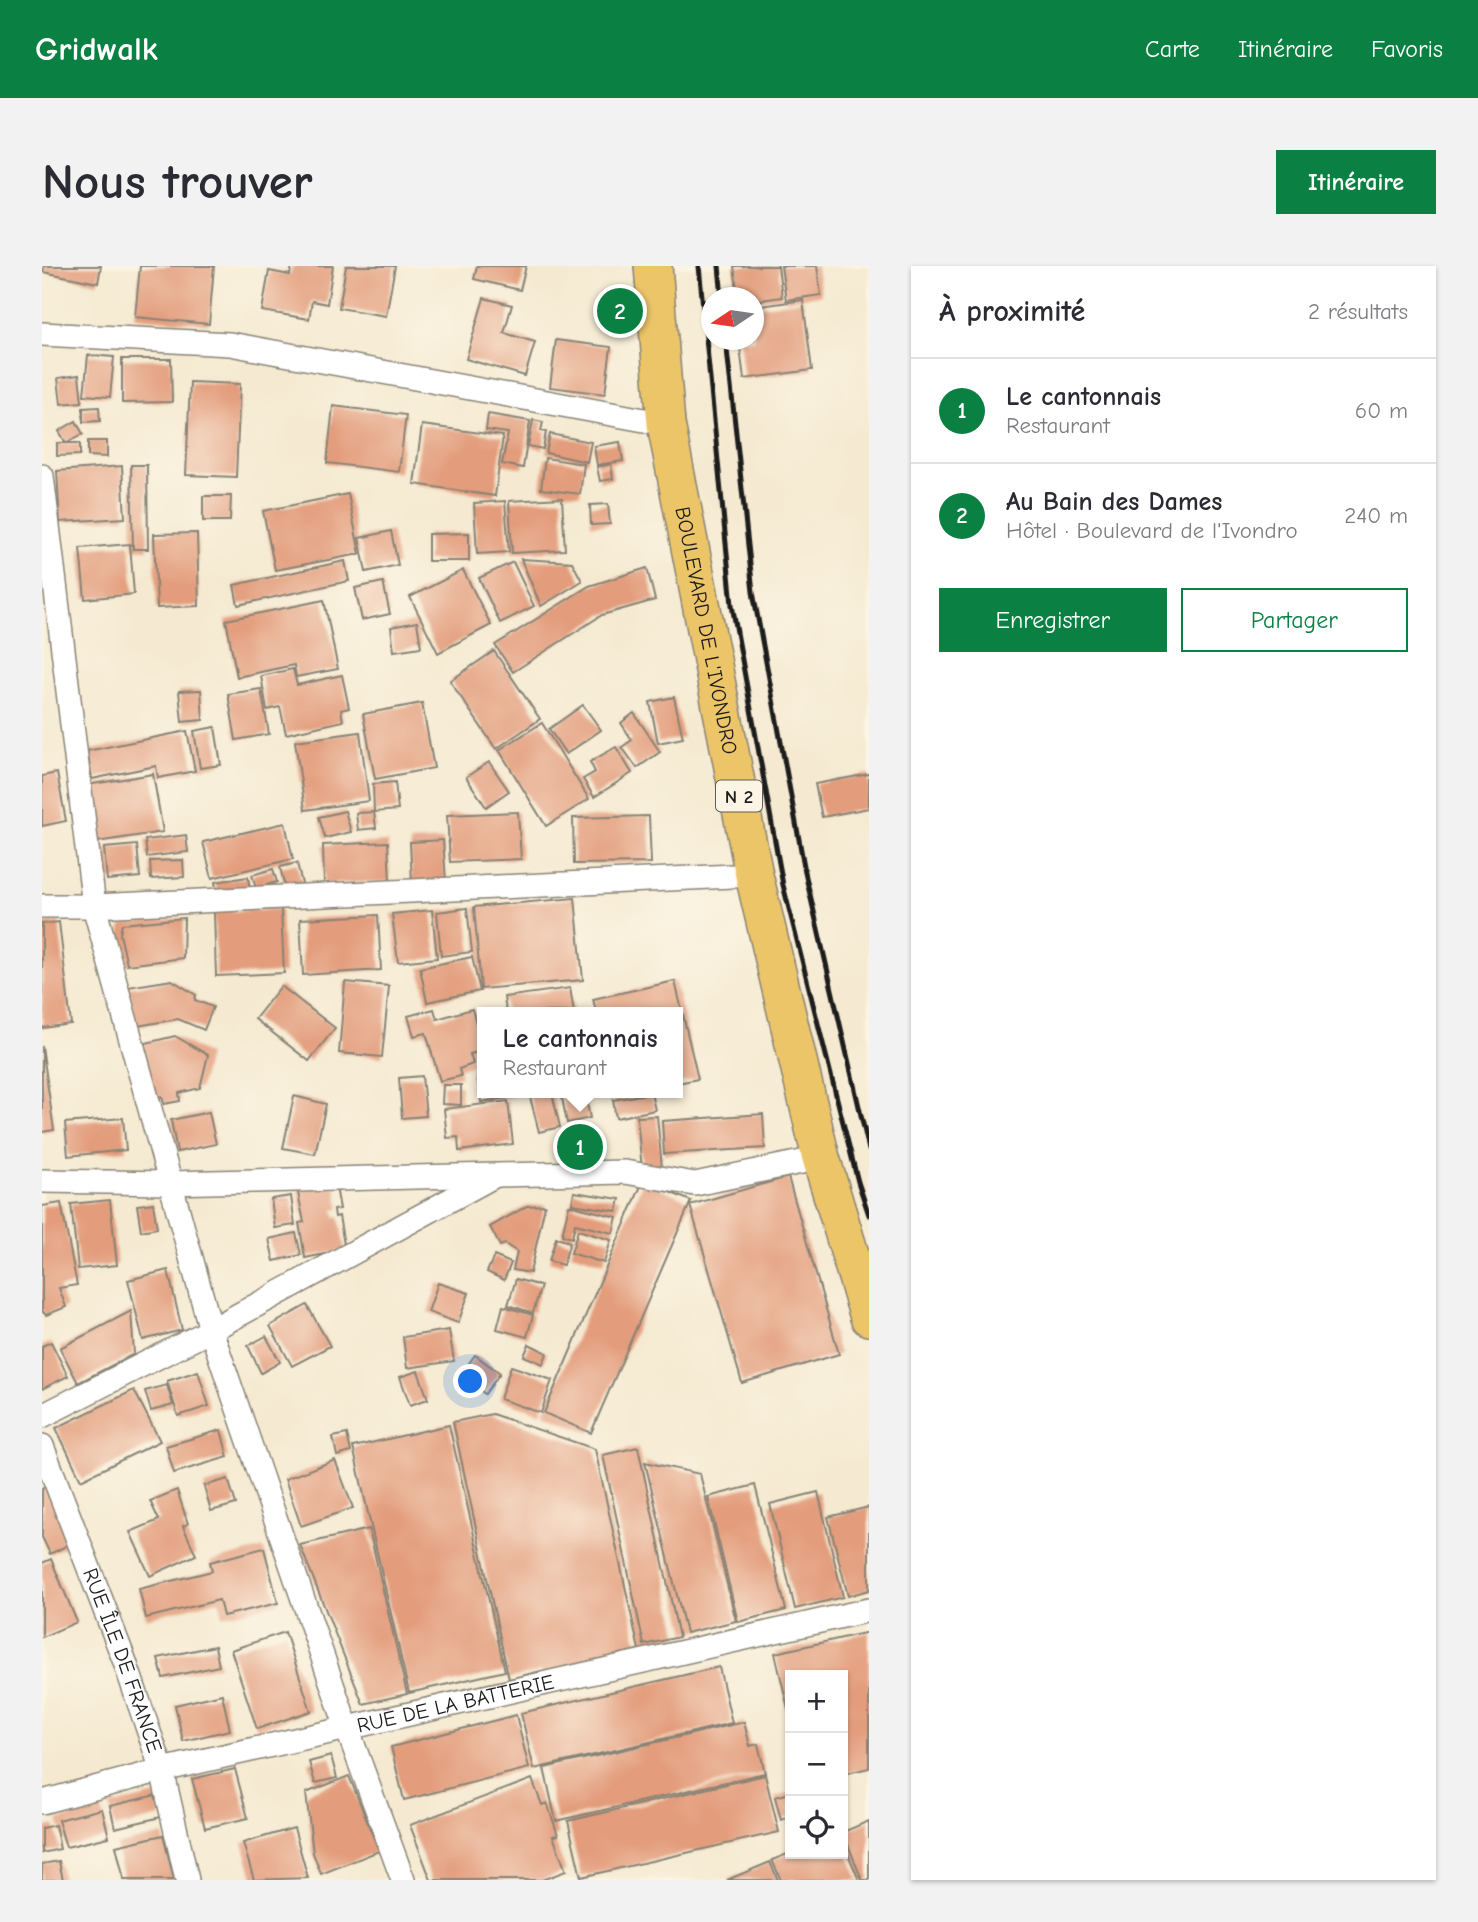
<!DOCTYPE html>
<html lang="fr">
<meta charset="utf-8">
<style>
:root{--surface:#fff;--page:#f2f2f3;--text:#2b2b33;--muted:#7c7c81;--line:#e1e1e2;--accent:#0b8043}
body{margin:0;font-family:"Comic Neue",sans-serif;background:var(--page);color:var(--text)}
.controls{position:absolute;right:21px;bottom:21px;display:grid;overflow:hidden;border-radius:0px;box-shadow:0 2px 5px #0004}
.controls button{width:63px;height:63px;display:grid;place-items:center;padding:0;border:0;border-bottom:2px solid var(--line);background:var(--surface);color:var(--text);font:35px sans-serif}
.compass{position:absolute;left:659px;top:21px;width:63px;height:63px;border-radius:50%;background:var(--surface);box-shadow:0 2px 5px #0004;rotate:257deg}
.you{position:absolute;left:429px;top:1116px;width:24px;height:24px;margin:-18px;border:5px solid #fff;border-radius:50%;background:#1a73e8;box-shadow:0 0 0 10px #1a73e833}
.badge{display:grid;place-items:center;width:46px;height:46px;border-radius:50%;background:var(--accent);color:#fff;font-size:23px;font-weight:700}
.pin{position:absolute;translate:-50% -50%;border:4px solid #fff;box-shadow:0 2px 7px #0006}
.popup{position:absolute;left:435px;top:741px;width:206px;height:91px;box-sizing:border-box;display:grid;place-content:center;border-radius:0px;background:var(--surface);filter:drop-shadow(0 2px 5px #0005);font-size:23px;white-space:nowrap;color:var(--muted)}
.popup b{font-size:26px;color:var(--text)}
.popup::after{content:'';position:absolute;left:50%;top:100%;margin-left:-14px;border:14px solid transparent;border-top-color:var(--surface)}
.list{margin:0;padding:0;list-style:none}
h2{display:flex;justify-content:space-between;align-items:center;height:91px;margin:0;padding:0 28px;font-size:30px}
h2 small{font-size:23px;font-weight:400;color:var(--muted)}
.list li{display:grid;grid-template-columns:46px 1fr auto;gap:21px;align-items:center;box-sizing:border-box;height:105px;padding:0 28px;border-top:2px solid var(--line)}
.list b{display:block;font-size:26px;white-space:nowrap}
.list p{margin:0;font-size:23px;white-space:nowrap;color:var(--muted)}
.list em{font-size:23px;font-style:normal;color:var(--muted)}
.actions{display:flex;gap:14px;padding:21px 28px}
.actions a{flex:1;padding:16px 0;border:2px solid var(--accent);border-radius:0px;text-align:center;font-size:24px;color:var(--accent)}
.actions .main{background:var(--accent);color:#fff}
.icon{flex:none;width:38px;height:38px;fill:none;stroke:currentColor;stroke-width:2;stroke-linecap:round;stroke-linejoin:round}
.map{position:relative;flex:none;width:827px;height:1614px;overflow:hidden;border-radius:0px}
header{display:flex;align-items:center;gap:42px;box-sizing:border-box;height:98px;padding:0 35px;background:var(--accent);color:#fff}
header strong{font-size:33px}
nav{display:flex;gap:38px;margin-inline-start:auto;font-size:24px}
.intro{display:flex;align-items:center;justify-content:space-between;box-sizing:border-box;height:168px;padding:0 42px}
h1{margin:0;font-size:49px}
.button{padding:18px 32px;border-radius:0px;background:var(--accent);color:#fff;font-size:24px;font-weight:700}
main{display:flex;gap:42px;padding:0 42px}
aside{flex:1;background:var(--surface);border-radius:0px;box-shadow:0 2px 5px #0004}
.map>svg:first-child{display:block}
.building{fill:#e39c7c}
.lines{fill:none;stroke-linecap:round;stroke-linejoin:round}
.minor-casing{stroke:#888376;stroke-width:26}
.primary-casing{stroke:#888376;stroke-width:40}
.minor{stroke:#fff;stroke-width:23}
.primary{stroke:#edc569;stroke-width:37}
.rail{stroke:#1c1c1c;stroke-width:5}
.labels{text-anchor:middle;stroke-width:5;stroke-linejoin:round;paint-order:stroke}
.shield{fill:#fcf5e5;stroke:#5f5d58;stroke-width:2}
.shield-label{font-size:19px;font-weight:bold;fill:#1c1c1c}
.street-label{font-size:21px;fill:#1c1c1c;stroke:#fcf5e5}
</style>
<header>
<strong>Gridwalk</strong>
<nav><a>Carte</a><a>Itinéraire</a><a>Favoris</a></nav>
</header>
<div class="intro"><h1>Nous trouver</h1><a class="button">Itinéraire</a></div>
<main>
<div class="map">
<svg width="827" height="1614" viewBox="0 0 827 1614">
<rect width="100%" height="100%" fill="#fcf5e5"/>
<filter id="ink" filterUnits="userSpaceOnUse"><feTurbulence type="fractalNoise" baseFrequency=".0143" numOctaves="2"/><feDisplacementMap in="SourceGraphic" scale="14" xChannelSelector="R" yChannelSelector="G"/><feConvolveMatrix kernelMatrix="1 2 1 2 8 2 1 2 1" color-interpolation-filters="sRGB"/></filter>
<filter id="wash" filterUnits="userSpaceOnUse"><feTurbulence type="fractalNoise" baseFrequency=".00686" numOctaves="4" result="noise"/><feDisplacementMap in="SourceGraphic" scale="28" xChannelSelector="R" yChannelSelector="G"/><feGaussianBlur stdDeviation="1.57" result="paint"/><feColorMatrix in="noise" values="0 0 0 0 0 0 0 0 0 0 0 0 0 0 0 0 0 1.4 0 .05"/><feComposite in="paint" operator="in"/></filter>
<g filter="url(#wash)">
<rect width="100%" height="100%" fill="#f5ead1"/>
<g id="blocks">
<g class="building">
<polygon points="2,0 59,0 56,17 1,6"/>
<polygon points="98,0 172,0 167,58 93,51"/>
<polygon points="250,0 291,0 285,38 270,35 267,53 220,45 227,5 248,9"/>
<polygon points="304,0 353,0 344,50 297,42"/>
<polygon points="435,0 484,0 478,24 432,13"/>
<polygon points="692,0 736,0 740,31 712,35 712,32 696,32"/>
<polygon points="739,0 775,0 779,29 744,34"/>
<polygon points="442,32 470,39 462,67 493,76 483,110 424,93"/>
<polygon points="761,34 770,104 702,113 697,74 712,74 712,41"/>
<polygon points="514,74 569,81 563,128 508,121"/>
<polygon points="46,89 72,91 68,131 42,129"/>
<polygon points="80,93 129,93 130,136 80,137"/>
<polygon points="37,109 40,136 19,138 16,112"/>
<polygon points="148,116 198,118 194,211 144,209"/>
<polygon points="291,140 364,149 357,206 285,197"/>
<polygon points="57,141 58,155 41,156 41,142"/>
<polygon points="446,148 488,155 481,202 460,198 466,167 444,164"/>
<polygon points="491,154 501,156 499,165 504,166 501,183 486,180"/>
<polygon points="34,155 41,168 24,177 17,165"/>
<polygon points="380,159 461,170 453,230 372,218"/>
<polygon points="508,168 549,176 545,196 504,187"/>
<polygon points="46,175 65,175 65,191 46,190"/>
<polygon points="578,176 581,195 555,199 552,180"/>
<polygon points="15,177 38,177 38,189 15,190"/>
<polygon points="503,192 542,198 538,228 499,223"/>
<polygon points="569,198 571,213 558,215 555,201"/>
<polygon points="89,199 105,199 106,283 91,283"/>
<polygon points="80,200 83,252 18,256 15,205"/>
<polygon points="306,228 318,288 233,304 221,245"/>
<polygon points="161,230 189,230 188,255 161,255"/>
<polygon points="520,232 523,284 470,287 467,235"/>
<polygon points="463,235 467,286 435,288 432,237"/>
<polygon points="566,238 568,258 549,259 548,239"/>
<polygon points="349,265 356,299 324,306 317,272"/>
<polygon points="155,267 157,340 115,342 112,268"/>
<polygon points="427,267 427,295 386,295 386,268"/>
<polygon points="88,278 92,328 43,333 38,282"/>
<polygon points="479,293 530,296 540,315 499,340"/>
<polygon points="303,295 307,315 196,339 192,319"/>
<polygon points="471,296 492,340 458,357 437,312"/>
<polygon points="605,302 613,334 560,349 471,406 453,379 547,320"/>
<polygon points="421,304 449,359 396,387 368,331"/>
<polygon points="341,316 348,348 320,354 313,322"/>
<polygon points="282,334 296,403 254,411 252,399 195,411 184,354"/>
<polygon points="375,356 379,381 352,385 349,361"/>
<polygon points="452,385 498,453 454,483 408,415"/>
<polygon points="251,403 255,419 300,409 307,442 299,444 301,455 244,468 238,441 225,444 219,410"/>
<polygon points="219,423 227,468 194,474 186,428"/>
<polygon points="159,424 161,454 140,456 137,425"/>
<polygon points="632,431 641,472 616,477 608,436"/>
<polygon points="380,437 392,502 333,513 321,448"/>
<polygon points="541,439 559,464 524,488 507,463"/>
<polygon points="592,447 618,486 595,502 580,481 590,474 579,457"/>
<polygon points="500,457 547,533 504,560 457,484"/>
<polygon points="173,461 179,499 158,502 152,465"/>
<polygon points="145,465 153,505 116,512 114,500 50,513 45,485"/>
<polygon points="318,466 327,535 263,544 253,475"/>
<polygon points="574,481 590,507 552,531 541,513 553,506 548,496"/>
<polygon points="447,496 467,525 444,541 424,511"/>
<polygon points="15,507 24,555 0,560 0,510"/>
<polygon points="111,508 121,566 54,576 45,519"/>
<polygon points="827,508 827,542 780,551 773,518"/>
<polygon points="353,516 356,544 332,546 331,518"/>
<polygon points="303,545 309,566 283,572 277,551"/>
<polygon points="332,546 334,562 316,564 314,547"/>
<polygon points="476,546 479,593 408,596 405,549"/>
<polygon points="607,550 609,597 532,598 531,552"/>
<polygon points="243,557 251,593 170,612 161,576"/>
<polygon points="144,569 146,586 105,591 103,574"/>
<polygon points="401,574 404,615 370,617 368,576"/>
<polygon points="346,576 348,615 282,618 281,579"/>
<polygon points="95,579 98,611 65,614 62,582"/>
<polygon points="141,594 142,611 109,613 108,595"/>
<polygon points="255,597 261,622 244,626 238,601"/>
<polygon points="231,603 235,616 214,622 210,609"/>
<polygon points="206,611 208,625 175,629 173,616"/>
<polygon points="533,632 541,714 439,723 432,641"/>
<polygon points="425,642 430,686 399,690 395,646"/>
<polygon points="239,643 242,707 174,710 172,646"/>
<polygon points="390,644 395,692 356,696 350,648"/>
<polygon points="336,649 339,704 261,709 258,653"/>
<polygon points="142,652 141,692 85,699 78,668 80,658"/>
<polygon points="17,656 29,758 0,762 0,658"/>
<polygon points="430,691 438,725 385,736 378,702"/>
<polygon points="130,714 154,729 153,734 171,741 162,764 136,753 95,760 86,721"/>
<polygon points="633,715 656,813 636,817 636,746 554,746 551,733"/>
<polygon points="303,716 347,720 340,791 297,787"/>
<polygon points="239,720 293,762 267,795 213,753"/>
<polygon points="528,722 532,746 464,746 462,731"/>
<polygon points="392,743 395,753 430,743 440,778 440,785 428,788 431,798 417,803 419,810 398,815 384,767 372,770 366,750"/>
<polygon points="133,770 166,789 158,822 137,827 138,835 122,838 120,830 113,832 100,778"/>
<polygon points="0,780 12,864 0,866"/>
<polygon points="440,809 440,827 470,827 471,831 439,836 435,810"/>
<polygon points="380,810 384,850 360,852 357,812"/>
<polygon points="401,819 419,819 419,839 400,838"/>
<polygon points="487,827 510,827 518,861 497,866"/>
<polygon points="519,827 543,827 548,852 525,857"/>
<polygon points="609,827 613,844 574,852 571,834"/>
<polygon points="252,830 284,838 273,888 241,882"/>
<polygon points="466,835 471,878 417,885 416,871 405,872 402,843"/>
<polygon points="167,846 174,878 135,886 129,854"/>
<polygon points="721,848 723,882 622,888 620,855"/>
<polygon points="615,850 620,902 600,904 595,851"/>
<polygon points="81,852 84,884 26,890 23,857"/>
<polygon points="746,911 797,1088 700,1117 648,939"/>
<polygon points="601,915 649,935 549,1167 502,1147"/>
<polygon points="294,921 298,943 292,944 293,951 297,950 303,984 263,992 257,957 262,956 255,922"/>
<polygon points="532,926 578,933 575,945 530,938"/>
<polygon points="249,930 253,959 233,962 229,933"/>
<polygon points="68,934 75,999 36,1003 29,938"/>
<polygon points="19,937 35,1019 17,1022 24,1041 4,1049 0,1045 0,940"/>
<polygon points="111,937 115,962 99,965 95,939"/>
<polygon points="503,939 488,1007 471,1004 475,986 463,978 458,980 448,961 485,940"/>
<polygon points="527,939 575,951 571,967 533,958 530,972 520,969"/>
<polygon points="536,964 569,974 562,997 529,987"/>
<polygon points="254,967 259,989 232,995 227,973"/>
<polygon points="514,972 528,976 521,999 507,995"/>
<polygon points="452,990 469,997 462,1014 445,1006"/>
<polygon points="126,1004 140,1064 101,1074 86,1014"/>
<polygon points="474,1013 499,1020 491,1047 466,1039"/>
<polygon points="396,1017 427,1027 416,1057 386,1046"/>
<polygon points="265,1039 288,1080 250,1100 228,1060"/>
<polygon points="461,1040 491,1049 485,1071 455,1063"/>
<polygon points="89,1045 92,1088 36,1117 18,1082"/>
<polygon points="407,1064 412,1095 365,1102 361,1071"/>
<polygon points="224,1070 238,1096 219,1107 206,1080"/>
<polygon points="9,1076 26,1110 0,1123 0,1080"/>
<polygon points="487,1078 505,1087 501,1098 482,1090"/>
<polygon points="433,1089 458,1107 443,1128 418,1109"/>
<polygon points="469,1100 510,1114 499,1147 458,1133"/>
<polygon points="156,1105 167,1140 136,1150 125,1115"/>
<polygon points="376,1105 386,1133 368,1139 358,1111"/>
<polygon points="125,1119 131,1139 109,1145 103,1125"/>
<polygon points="92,1124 118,1175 39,1214 14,1162"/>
<polygon points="450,1148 553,1183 597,1384 522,1401 523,1408 500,1413 499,1405 467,1413 411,1156"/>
<polygon points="407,1159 463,1405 367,1427 311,1181"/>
<polygon points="179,1164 186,1191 132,1207 124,1180"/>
<polygon points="305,1168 309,1186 295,1190 291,1171"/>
<polygon points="596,1181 637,1371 602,1379 561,1189"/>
<polygon points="293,1194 311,1242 259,1260 243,1213"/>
<polygon points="603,1196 658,1208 694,1355 644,1367"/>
<polygon points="186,1213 194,1238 169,1245 162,1220"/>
<polygon points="713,1219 744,1344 696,1356 666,1231"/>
<polygon points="5,1220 32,1276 8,1288 0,1271 0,1223"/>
<polygon points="135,1224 146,1258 141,1260 154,1289 108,1310 88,1266 117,1254 108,1235"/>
<polygon points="776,1226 801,1331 753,1343 728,1238"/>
<polygon points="827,1241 827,1324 806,1330 786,1251"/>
<polygon points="327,1263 365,1428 321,1438 258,1279"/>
<polygon points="222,1282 236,1337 181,1350 177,1334 104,1352 97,1323 170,1305 168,1296"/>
<polygon points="9,1293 35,1356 0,1371 0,1297"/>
<polygon points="243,1366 269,1445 215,1463 189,1384"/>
<polygon points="827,1366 827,1502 801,1508 801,1409 748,1409 747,1447 733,1387"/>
<polygon points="173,1380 177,1400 121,1412 116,1392"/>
<polygon points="677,1401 690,1457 492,1503 479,1447"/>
<polygon points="180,1428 188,1464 141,1475 133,1439"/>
<polygon points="474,1449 487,1502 362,1534 349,1481"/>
<polygon points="702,1456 708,1480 716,1478 723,1507 514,1555 502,1502"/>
<polygon points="289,1490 295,1512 273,1517 267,1496"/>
<polygon points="193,1503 206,1552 163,1562 150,1513"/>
<polygon points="723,1509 737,1566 539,1611 526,1555"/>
<polygon points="307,1510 337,1585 279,1608 271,1587 264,1527"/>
<polygon points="490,1513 500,1539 505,1537 516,1569 511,1570 524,1605 500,1614 389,1614 368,1559"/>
<polygon points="748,1527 748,1551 739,1554 733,1531"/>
<polygon points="114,1529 119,1551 73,1562 68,1540"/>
<polygon points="60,1543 67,1571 24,1581 16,1554"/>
<polygon points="827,1555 827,1614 820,1614 801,1566"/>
<polygon points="13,1559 18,1583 0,1587 0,1562"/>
<polygon points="252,1562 266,1612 212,1614 201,1577"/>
<polygon points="121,1569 132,1614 82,1614 74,1580"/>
<polygon points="801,1576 817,1614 739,1614 730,1594 748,1587 801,1588"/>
<polygon points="17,1595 21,1614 0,1614 0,1598"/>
<polygon points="728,1596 736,1614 685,1614"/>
</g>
</g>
</g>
<g filter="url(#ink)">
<use href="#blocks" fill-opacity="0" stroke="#888376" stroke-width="2"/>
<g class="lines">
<defs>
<g id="minor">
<polyline points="0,68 188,78 624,158"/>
<polyline points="0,210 52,640 169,1064 305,1462 361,1614"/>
<polyline points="0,640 52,640 712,609"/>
<polyline points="0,915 126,917 583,906 653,918 779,892"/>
<polyline points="0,1150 169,1064 452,910"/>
<path id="s1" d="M0,1180L83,1396L120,1504L145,1614"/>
<path id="s2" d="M0,1536L120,1504L827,1344"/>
</g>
<g id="primary">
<path id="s3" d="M611,0L624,158L712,609L779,892L827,1051"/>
</g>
</defs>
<use href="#minor" class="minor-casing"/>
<use href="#primary" class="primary-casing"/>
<use href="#minor" class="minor"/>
<use href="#primary" class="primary"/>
<g class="rail">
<polyline points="657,0 690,339 741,619 816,916 827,949"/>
<polyline points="677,0 680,32"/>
<polyline points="684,74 711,326 764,611 827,884"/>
</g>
</g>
</g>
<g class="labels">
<rect class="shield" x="674" y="514.5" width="46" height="31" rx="5"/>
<g class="shield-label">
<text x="697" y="537">N 2</text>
</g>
<g class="street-label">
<text dy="7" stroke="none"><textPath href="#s3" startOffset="369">BOULEVARD DE L'IVONDRO</textPath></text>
<text dy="7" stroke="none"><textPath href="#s1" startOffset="229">RUE ÎLE DE FRANCE</textPath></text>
<text dy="7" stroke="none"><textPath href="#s2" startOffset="425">RUE DE LA BATTERIE</textPath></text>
</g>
</g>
</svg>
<div class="controls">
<button>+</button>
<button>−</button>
<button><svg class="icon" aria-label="locate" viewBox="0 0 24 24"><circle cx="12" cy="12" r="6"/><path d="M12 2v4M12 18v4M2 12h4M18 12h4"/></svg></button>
</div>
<svg class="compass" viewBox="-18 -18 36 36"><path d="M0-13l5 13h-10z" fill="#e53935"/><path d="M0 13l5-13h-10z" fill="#7c7c81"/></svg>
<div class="you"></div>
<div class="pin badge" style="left:538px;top:881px">1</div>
<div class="popup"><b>Le cantonnais</b>Restaurant</div>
<div class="pin badge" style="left:578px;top:45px">2</div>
</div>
<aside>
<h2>À proximité<small>2 résultats</small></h2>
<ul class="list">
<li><span class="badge">1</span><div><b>Le cantonnais</b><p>Restaurant</p></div><em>60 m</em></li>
<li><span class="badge">2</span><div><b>Au Bain des Dames</b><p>Hôtel · Boulevard de l'Ivondro</p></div><em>240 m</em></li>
</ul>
<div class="actions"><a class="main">Enregistrer</a><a>Partager</a></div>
</aside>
</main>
